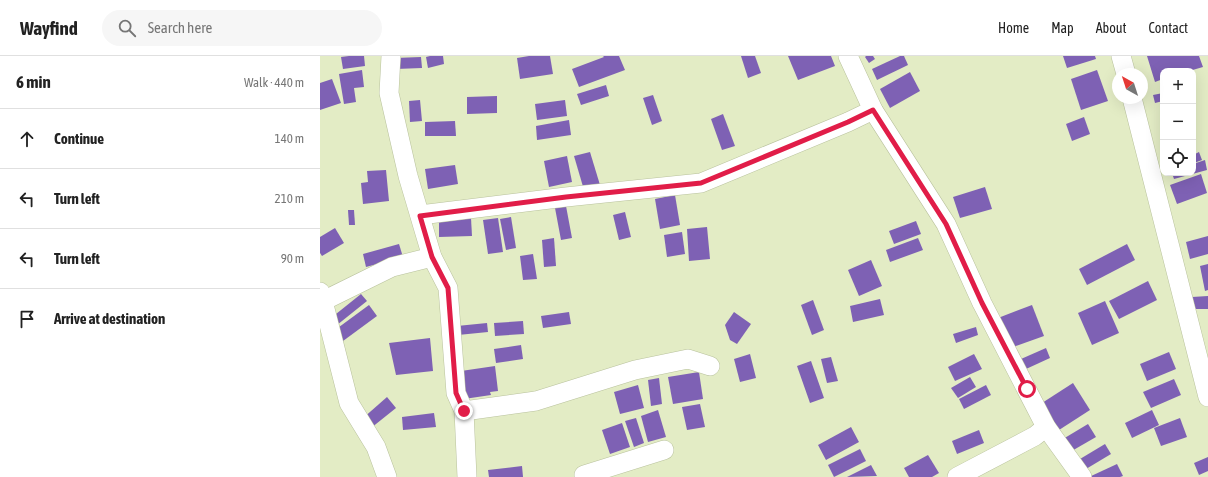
<!DOCTYPE html>
<meta charset="utf-8">
<style>
:root{--surface:#fff;--page:#f6f6f6;--text:#222;--muted:#767676;--line:#e0e0e0}
body{margin:0;font-family:"Asap Condensed",sans-serif;background:var(--page);color:var(--text)}
.controls{position:absolute;right:12px;top:12px;display:grid;overflow:hidden;border-radius:8px;box-shadow:0 4px 16px #0002}
.controls button{width:36px;height:36px;display:grid;place-items:center;padding:0;border:0;border-bottom:1px solid var(--line);background:var(--surface);color:var(--text);font:20px sans-serif}
.compass{position:absolute;left:792px;top:12px;width:36px;height:36px;border-radius:50%;background:var(--surface);box-shadow:0 4px 16px #0002;rotate:321deg}
.stop{position:absolute;width:12px;height:12px;margin:-9px;border:3px solid #e11d48;border-radius:50%;background:#fff}
.stop.end{background:#e11d48;border-color:#fff;box-shadow:0 1px 4px #0008}
.list{margin:0;padding:0;list-style:none}
h2{display:flex;justify-content:space-between;align-items:center;height:52px;margin:0;padding:0 16px;font-size:17px}
h2 small{font-size:13px;font-weight:400;color:var(--muted)}
.list li{display:grid;grid-template-columns:26px 1fr auto;gap:12px;align-items:center;box-sizing:border-box;height:60px;padding:0 16px;border-top:1px solid var(--line)}
.list b{display:block;font-size:15px;white-space:nowrap}
.list em{font-size:13px;font-style:normal;color:var(--muted)}
.icon{flex:none;width:22px;height:22px;fill:none;stroke:currentColor;stroke-width:2;stroke-linecap:round;stroke-linejoin:round}
.map{position:relative;flex:none;width:888px;height:421px;overflow:hidden}
header{display:flex;align-items:center;gap:24px;box-sizing:border-box;height:56px;padding:0 20px;background:var(--surface);border-bottom:1px solid var(--line)}
header strong{font-size:19px}
nav{display:flex;gap:22px;margin-inline-start:auto;font-size:14px}
.search{width:280px;height:36px;background:var(--page);display:flex;align-items:center;gap:10px;box-sizing:border-box;padding:0 14px;border-radius:22px;color:var(--muted);font-size:15px}
main{display:flex}
aside{flex:1;background:var(--surface)}
.map>svg:first-child{display:block}
.building{fill:#7e61b4}
.lines{fill:none;stroke-linecap:round;stroke-linejoin:round}
.minor-casing{stroke:#b9c29d;stroke-width:20}
.minor{stroke:#fff;stroke-width:19}
.route{stroke:#e11d48;stroke-width:5}
</style>
<header>
<strong>Wayfind</strong>
<div class="search"><svg class="icon" aria-label="search" viewBox="0 0 24 24"><circle cx="10" cy="10" r="6"/><path d="M15 15l6 6"/></svg>Search here</div>
<nav><a>Home</a><a>Map</a><a>About</a><a>Contact</a></nav>
</header>
<main>
<aside>
<h2>6 min<small>Walk · 440 m</small></h2>
<ul class="list">
<li><svg class="icon" aria-label="ahead" viewBox="0 0 24 24"><path d="M12 20V5M6 11l6-6 6 6"/></svg><div><b>Continue</b></div><em>140 m</em></li>
<li><svg class="icon" aria-label="left" viewBox="0 0 24 24"><path d="M17 20v-9H6M10 6l-5 5 5 5"/></svg><div><b>Turn left</b></div><em>210 m</em></li>
<li><svg class="icon" aria-label="left" viewBox="0 0 24 24"><path d="M17 20v-9H6M10 6l-5 5 5 5"/></svg><div><b>Turn left</b></div><em>90 m</em></li>
<li><svg class="icon" aria-label="arrive" viewBox="0 0 24 24"><path d="M6 21V4h12l-3 4 3 4H6"/></svg><div><b>Arrive at destination</b></div></li>
</ul>
</aside>
<div class="map">
<svg width="888" height="421" viewBox="0 0 888 421">
<rect width="100%" height="100%" fill="#e3ecc5"/>
<g class="building">
<polygon points="29,0 44,0 45,10 23,13 21,1"/>
<polygon points="110,0 123,0 124,8 108,12 106,1"/>
<polygon points="209,0 230,0 233,18 200,23 197,2"/>
<polygon points="283,0 299,0 305,14 259,31 252,13 284,1"/>
<polygon points="421,0 435,0 441,17 428,22"/>
<polygon points="468,0 511,0 515,10 478,24"/>
<polygon points="546,0 553,0 555,3 549,7 545,1"/>
<polygon points="580,0 584,0 588,9 557,24 552,13"/>
<polygon points="743,0 775,0 776,3 747,12"/>
<polygon points="827,0 879,0 883,11 869,15 843,15 843,23 835,26"/>
<polygon points="101,1 102,12 76,13 75,2"/>
<polygon points="42,14 44,31 34,32 36,46 24,48 19,18"/>
<polygon points="777,14 788,45 761,54 751,23"/>
<polygon points="590,16 600,35 570,52 560,33"/>
<polygon points="12,23 21,47 0,54 0,27"/>
<polygon points="286,29 289,40 261,49 257,38"/>
<polygon points="843,37 843,45 835,47 833,39"/>
<polygon points="333,39 342,65 332,69 323,42"/>
<polygon points="177,40 177,57 147,58 147,41"/>
<polygon points="100,44 102,65 90,66 89,45"/>
<polygon points="245,44 247,60 217,64 215,48"/>
<polygon points="403,58 415,90 402,94 391,63"/>
<polygon points="764,61 770,78 752,85 746,68"/>
<polygon points="249,64 251,79 217,84 216,70"/>
<polygon points="135,65 136,80 105,80 105,66"/>
<polygon points="270,96 280,129 264,134 254,100"/>
<polygon points="879,96 882,104 874,107 873,99"/>
<polygon points="247,100 252,126 229,131 224,105"/>
<polygon points="885,104 887,114 854,123 852,117 873,117 873,108"/>
<polygon points="135,109 138,128 108,133 105,113"/>
<polygon points="66,114 69,145 43,148 41,127 48,126 47,115"/>
<polygon points="881,118 887,137 857,148 850,129"/>
<polygon points="665,131 672,153 640,162 633,141"/>
<polygon points="355,139 360,169 340,173 335,143"/>
<polygon points="246,150 252,182 241,184 235,152"/>
<polygon points="28,154 34,154 35,169 29,169"/>
<polygon points="305,156 311,181 299,184 293,159"/>
<polygon points="191,161 196,192 186,194 180,163"/>
<polygon points="151,162 152,180 119,181 119,163"/>
<polygon points="178,162 183,196 168,198 163,164"/>
<polygon points="596,165 601,178 574,188 569,175"/>
<polygon points="387,171 390,203 369,205 367,173"/>
<polygon points="15,172 24,187 2,200 0,197 0,181"/>
<polygon points="362,176 365,198 347,201 344,179"/>
<polygon points="888,180 888,198 870,203 866,186"/>
<polygon points="234,182 236,210 224,211 222,184"/>
<polygon points="598,182 603,194 570,206 566,194"/>
<polygon points="79,188 83,201 46,211 43,198"/>
<polygon points="807,188 815,204 767,229 759,213"/>
<polygon points="213,198 217,223 203,224 200,200"/>
<polygon points="551,204 562,230 539,240 528,214"/>
<polygon points="888,208 888,234 885,235 880,210"/>
<polygon points="828,225 837,244 799,263 789,245"/>
<polygon points="41,238 47,245 17,269 11,262"/>
<polygon points="888,240 888,253 872,253 872,241"/>
<polygon points="560,243 564,259 533,266 530,250"/>
<polygon points="493,244 504,274 492,279 481,249"/>
<polygon points="785,245 799,277 772,289 758,257"/>
<polygon points="49,249 57,260 23,285 15,274"/>
<polygon points="712,249 724,280 690,292 678,262"/>
<polygon points="249,256 251,268 223,272 221,260"/>
<polygon points="414,256 431,268 417,288 410,284 405,269"/>
<polygon points="203,265 204,278 175,280 174,267"/>
<polygon points="167,267 168,276 138,279 137,270"/>
<polygon points="656,271 658,279 636,287 633,278"/>
<polygon points="110,282 113,315 76,319 69,287"/>
<polygon points="201,289 203,303 176,307 174,293"/>
<polygon points="726,292 730,302 706,313 701,303"/>
<polygon points="849,296 856,313 827,325 820,308"/>
<polygon points="430,298 436,322 420,326 414,303"/>
<polygon points="654,298 662,313 635,325 628,311"/>
<polygon points="511,301 518,325 507,327 501,303"/>
<polygon points="491,305 504,342 490,347 477,310"/>
<polygon points="175,310 178,335 170,336 171,339 144,343 141,315"/>
<polygon points="379,316 383,343 353,348 348,321"/>
<polygon points="650,321 656,331 638,342 631,332"/>
<polygon points="339,322 342,348 331,350 328,324"/>
<polygon points="854,323 861,339 831,352 823,336"/>
<polygon points="753,327 770,354 739,374 722,347"/>
<polygon points="318,329 324,352 300,358 294,336"/>
<polygon points="666,329 671,339 644,353 639,343"/>
<polygon points="67,341 76,352 51,372 42,363"/>
<polygon points="380,348 385,371 367,374 362,351"/>
<polygon points="338,354 346,381 328,386 321,360"/>
<polygon points="832,354 839,369 812,382 805,367"/>
<polygon points="114,357 116,371 83,374 82,361"/>
<polygon points="316,362 324,387 314,391 305,365"/>
<polygon points="860,362 867,381 841,390 834,372"/>
<polygon points="302,367 310,391 290,398 282,374"/>
<polygon points="768,368 776,381 750,396 743,383"/>
<polygon points="531,371 539,386 506,404 498,389"/>
<polygon points="659,374 664,387 637,398 632,385"/>
<polygon points="785,388 791,398 766,413 760,403"/>
<polygon points="540,393 546,405 514,421 508,409"/>
<polygon points="608,399 619,417 612,421 589,421 584,412"/>
<polygon points="888,401 888,415 879,419 874,407"/>
<polygon points="797,408 803,420 800,421 769,421"/>
<polygon points="551,409 557,420 527,421"/>
<polygon points="202,410 203,421 169,421 168,414"/>
</g>
<g class="lines">
<defs>
<g id="minor">
<polyline points="71,0 69,37 88,120 112,201 128,232 136,337 144,355 147,421"/>
<polyline points="528,0 553,54 626,168 662,247 726,371 762,421"/>
<polyline points="801,0 806,18"/>
<polyline points="812,42 888,341"/>
<polyline points="100,159 246,141 381,127 528,66 553,54"/>
<polyline points="0,236 3,245 72,211 112,201"/>
<polyline points="3,245 29,347 56,391 67,421"/>
<polyline points="144,355 216,345 315,314 368,303 390,310"/>
<polyline points="264,419 344,394"/>
<polyline points="637,421 715,380 726,371"/>
</g>
</defs>
<use href="#minor" class="minor-casing"/>
<use href="#minor" class="minor"/>
</g>
<g class="lines">
<polyline class="route" points="144,355 136,337 128,232 112,201 100,160 246,141 381,127 528,66 553,54 626,168 662,247 707,333"/>
</g>
</svg>
<div class="controls">
<button>+</button>
<button>−</button>
<button><svg class="icon" aria-label="locate" viewBox="0 0 24 24"><circle cx="12" cy="12" r="6"/><path d="M12 2v4M12 18v4M2 12h4M18 12h4"/></svg></button>
</div>
<svg class="compass" viewBox="-18 -18 36 36"><path d="M0-13l5 13h-10z" fill="#e53935"/><path d="M0 13l5-13h-10z" fill="#767676"/></svg>
<div class="stop" style="left:707px;top:333px"></div>
<div class="stop end" style="left:144px;top:355px"></div>
</div>
</main>
